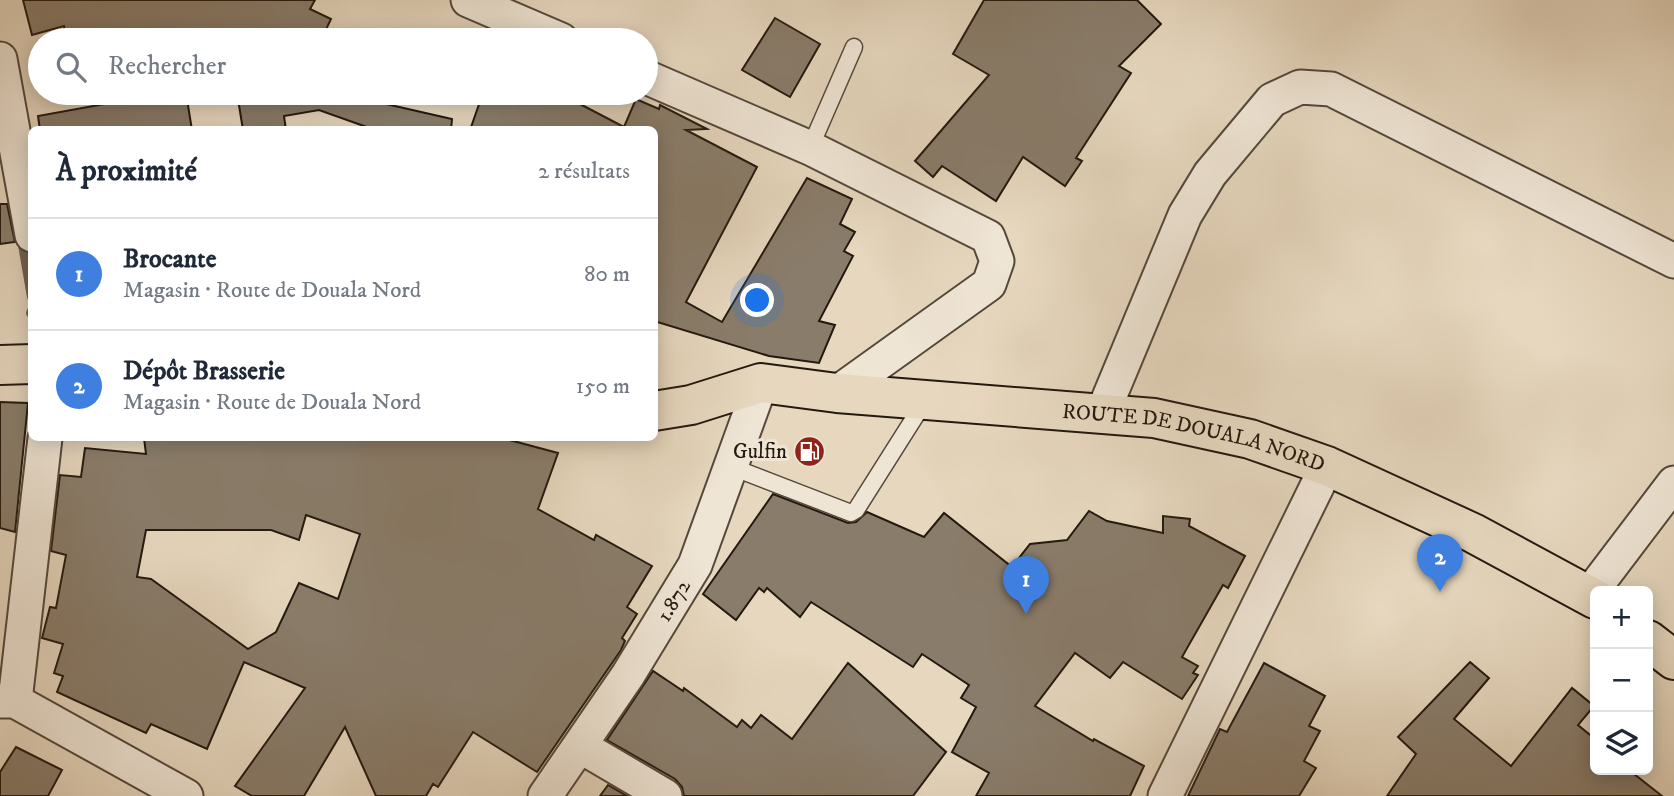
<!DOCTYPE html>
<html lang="fr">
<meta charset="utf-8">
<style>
:root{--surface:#fff;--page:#f6f6f7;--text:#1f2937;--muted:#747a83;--line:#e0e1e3;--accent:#8f2418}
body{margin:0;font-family:"IM FELL DW Pica",serif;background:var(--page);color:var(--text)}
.controls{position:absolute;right:21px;bottom:21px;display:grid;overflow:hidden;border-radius:10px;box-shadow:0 4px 18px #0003}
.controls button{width:63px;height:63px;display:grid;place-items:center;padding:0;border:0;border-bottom:2px solid var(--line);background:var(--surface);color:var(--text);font:35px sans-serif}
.you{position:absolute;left:758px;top:301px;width:24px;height:24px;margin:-18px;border:5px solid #fff;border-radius:50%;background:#1a73e8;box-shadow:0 0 0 10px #1a73e833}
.badge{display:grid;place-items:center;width:46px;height:46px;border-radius:50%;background:var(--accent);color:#fff;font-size:23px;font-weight:700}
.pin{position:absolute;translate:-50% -58px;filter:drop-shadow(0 2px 4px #0008)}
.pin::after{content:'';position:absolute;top:37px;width:24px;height:21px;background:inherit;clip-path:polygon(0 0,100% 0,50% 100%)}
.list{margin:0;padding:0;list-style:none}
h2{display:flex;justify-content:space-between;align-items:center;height:91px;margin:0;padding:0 28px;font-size:30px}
h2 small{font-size:23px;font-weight:400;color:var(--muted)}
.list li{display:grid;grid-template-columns:46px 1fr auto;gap:21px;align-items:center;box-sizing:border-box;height:112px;padding:0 28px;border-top:2px solid var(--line)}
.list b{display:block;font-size:26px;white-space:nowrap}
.list p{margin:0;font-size:23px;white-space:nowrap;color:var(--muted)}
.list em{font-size:23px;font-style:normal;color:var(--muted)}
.icon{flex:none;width:38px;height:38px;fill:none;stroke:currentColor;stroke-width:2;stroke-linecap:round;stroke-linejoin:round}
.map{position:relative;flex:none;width:1674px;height:796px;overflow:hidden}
.search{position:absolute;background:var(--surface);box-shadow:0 4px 18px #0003;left:28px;top:28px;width:630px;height:77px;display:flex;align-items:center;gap:18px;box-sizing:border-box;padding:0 24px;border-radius:38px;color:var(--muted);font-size:26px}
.panel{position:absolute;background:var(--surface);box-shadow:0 4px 18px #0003;left:28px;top:126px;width:630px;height:315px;border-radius:10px}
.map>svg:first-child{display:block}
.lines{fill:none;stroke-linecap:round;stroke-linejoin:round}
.stream{stroke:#716454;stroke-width:10}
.building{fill:#897c6a;stroke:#24190f;stroke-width:2;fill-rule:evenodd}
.service-casing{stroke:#54483b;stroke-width:19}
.minor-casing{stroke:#54483b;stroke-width:37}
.primary-casing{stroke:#24190f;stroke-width:42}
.service{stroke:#efe5d5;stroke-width:16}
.minor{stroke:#efe5d5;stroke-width:33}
.primary{stroke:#e6d7be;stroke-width:38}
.labels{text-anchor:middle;stroke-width:6;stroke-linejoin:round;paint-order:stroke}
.street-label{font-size:21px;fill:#24190f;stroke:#efe5d5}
.poi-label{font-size:21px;fill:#24190f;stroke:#efe5d5;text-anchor:end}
</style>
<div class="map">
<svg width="1674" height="796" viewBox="0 0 1674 796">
<rect width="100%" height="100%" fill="#e6d7be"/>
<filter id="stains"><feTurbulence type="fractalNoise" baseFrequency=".00286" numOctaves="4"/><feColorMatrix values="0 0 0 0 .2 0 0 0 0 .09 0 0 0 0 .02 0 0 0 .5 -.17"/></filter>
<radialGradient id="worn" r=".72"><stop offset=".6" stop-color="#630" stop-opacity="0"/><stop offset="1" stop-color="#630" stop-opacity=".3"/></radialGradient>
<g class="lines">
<g class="stream">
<polyline points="22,239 32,297"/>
<polyline points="31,313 32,311"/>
</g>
</g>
<g class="building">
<polygon points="23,0 315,0 310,9 331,19 321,40 66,40 64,26 32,35"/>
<polygon points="984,0 1137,0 1161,24 1119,66 1131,73 1076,158 1082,161 1065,186 1023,157 996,201 942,166 933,177 915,161 989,75 953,54"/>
<polygon points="775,18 820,44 790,97 742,70"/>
<polygon points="165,93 186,93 192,130 40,130 38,116"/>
<polygon points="237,93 376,93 373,101 452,119 451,130 375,130 319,110 284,116 286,130 243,130"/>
<polygon points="483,93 559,93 624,127 636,99 659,109 660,105 707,129 686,130 757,167 686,302 722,322 807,178 852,199 840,224 855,232 844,251 853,256 819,321 835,325 819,363 769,356 654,321 654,130 470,130"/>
<polygon points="0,204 7,204 15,242 0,244"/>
<polygon points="0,402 28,403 15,532 0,528"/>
<path d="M144,438H502L558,453L538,509L594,540L596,535L652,566L627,607L637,614L622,638L625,641L621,650L537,772L473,732L438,787L433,784L426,796H376L345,727L304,796H252L235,786L305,688L244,662L207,749L151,724L146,733L57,692L63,676L54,673L63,644L42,638L50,607L56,608L66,555L51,551L60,475L81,477L85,448L146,454ZM306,515L360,534L338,599L299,583L276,632L248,649L151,579L137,577L146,530H271L299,540Z"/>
<polygon points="773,494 848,523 856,522 867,512 924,537 944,513 1012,567 1030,544 1067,540 1089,511 1107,521 1163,533 1163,516 1190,519 1189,526 1245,556 1228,588 1223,585 1182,657 1198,666 1193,673 1198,675 1182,699 1123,662 1110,678 1075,653 1035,706 1093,741 1094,739 1144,766 1130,796 976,796 989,773 952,752 976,707 961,698 969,685 922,654 913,667 811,602 800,617 767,588 764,592 759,588 736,620 703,594"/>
<polygon points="1470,662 1489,678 1454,719 1511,766 1572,688 1594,706 1578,725 1595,739 1595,770 1629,770 1662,796 1387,796 1416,754 1398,737"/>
<polygon points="848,663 946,752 913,796 684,796 682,787 675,779 607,740 653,671 683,691 684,688 737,727 742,720 751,728 761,715 792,739"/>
<polygon points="1264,663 1325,696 1309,726 1320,731 1304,761 1316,768 1299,796 1188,796 1220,729 1227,732"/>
<polygon points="16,747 62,770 48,796 0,796 0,772"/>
<polygon points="608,785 627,796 600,796"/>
</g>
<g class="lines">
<defs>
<g id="service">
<polyline points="810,148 854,47"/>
<polyline points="732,467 851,513 856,510 925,401"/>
</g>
<g id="minor">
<polyline points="468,0 561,40"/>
<polyline points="0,59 32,235"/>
<polyline points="646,77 810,148 988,237 997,261 989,284 837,393"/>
<polyline points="1103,412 1185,215 1210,174 1272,100 1300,87 1331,89 1674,261"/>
<polyline points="1589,595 1674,483"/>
<polyline points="0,701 15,701 186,796"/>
<polyline points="15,701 45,438"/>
<polyline points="580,746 665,796"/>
<path id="s1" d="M545,796L628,675L695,565L761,383"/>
<polyline points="1165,796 1327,466"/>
</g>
<g id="primary">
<polyline points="0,365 32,364"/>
<path id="s2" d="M654,411L691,405L761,383L837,393L1154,418L1250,439L1327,466L1473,533L1595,599"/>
<polyline points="1648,640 1674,660"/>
</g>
</defs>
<use href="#service" class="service-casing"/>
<use href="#minor" class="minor-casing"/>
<use href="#primary" class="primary-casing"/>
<use href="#service" class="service"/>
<use href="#minor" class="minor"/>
<use href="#primary" class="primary"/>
</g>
<defs>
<symbol id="fuel-disc" viewBox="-11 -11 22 22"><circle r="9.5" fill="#8f2418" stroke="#efe5d5"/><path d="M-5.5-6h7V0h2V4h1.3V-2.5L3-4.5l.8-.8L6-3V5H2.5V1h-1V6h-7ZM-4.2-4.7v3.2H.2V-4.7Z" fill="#fff"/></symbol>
</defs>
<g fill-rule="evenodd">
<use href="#fuel-disc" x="792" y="434" width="35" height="35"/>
</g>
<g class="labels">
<g class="street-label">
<text dy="7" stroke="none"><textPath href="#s2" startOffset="548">ROUTE DE DOUALA NORD</textPath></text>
<text dy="7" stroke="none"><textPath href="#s1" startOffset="234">1.872</textPath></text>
</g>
<g class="poi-label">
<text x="787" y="458">Gulfin</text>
</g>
</g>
<rect width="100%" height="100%" filter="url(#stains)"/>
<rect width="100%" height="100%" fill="url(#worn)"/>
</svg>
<div class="controls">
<button>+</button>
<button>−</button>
<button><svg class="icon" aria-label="layers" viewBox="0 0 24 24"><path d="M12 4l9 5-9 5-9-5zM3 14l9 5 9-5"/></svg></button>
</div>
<div class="you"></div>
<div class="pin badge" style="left:1026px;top:614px;background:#3f7fe0">1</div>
<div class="pin badge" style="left:1440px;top:592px;background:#3f7fe0">2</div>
<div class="search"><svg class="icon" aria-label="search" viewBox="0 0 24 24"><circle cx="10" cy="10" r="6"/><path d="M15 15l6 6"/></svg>Rechercher</div>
<section class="panel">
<h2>À proximité<small>2 résultats</small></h2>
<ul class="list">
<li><span class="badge" style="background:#3f7fe0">1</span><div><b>Brocante</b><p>Magasin · Route de Douala Nord</p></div><em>80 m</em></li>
<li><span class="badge" style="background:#3f7fe0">2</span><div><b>Dépôt Brasserie</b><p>Magasin · Route de Douala Nord</p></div><em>150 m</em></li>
</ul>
</section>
</div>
